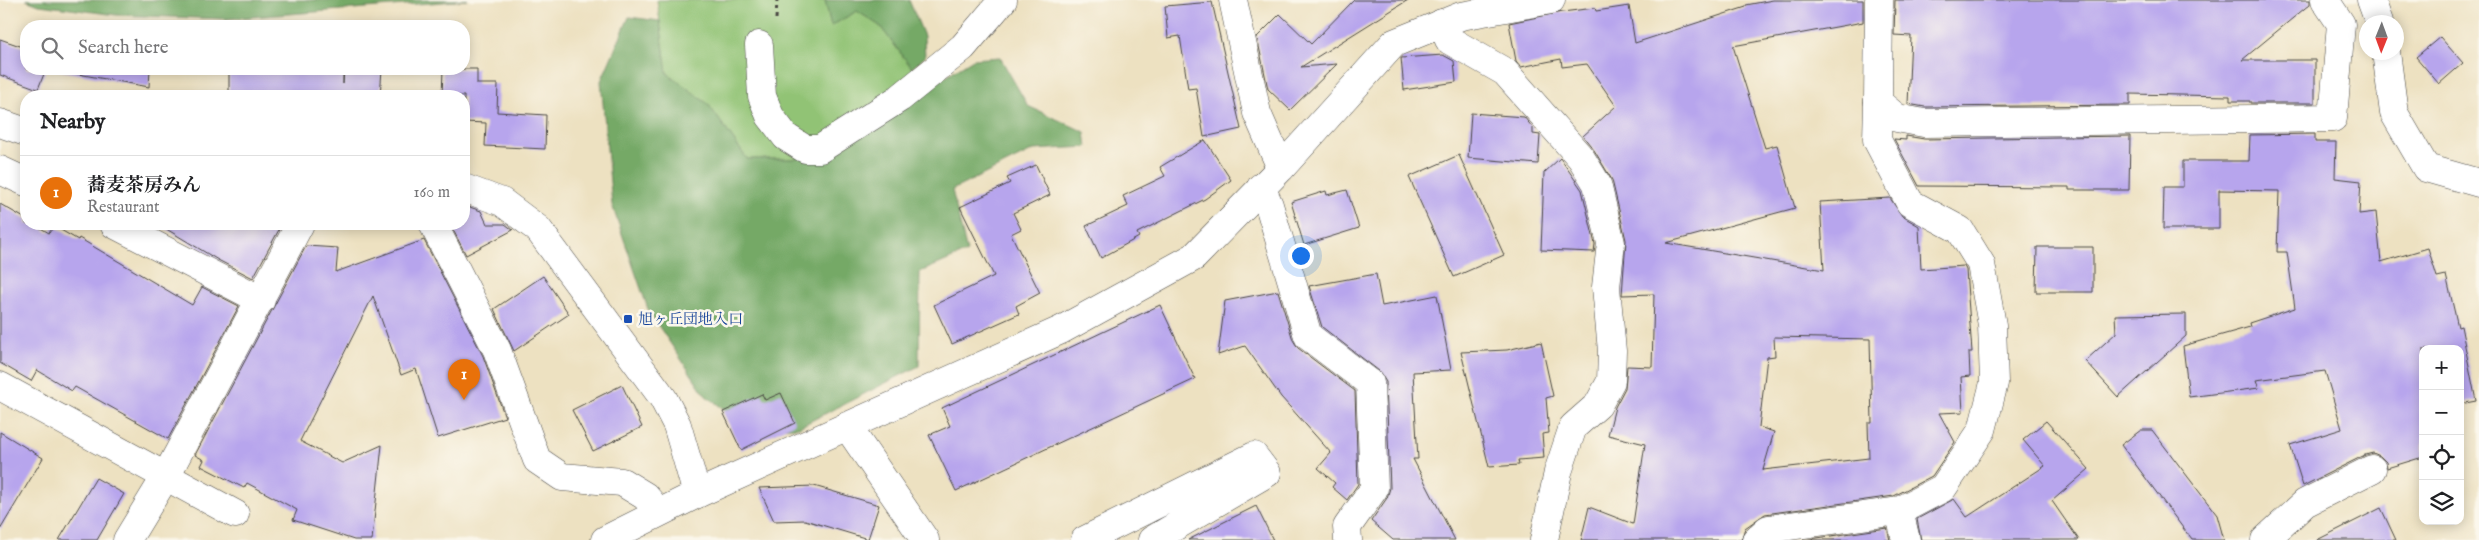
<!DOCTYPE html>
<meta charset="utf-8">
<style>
:root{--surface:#fff;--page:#f2f2f2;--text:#202124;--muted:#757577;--line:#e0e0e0;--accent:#d1495b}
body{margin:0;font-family:"IM FELL English","Noto Serif JP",serif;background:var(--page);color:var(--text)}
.controls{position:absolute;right:15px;bottom:15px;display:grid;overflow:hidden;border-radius:10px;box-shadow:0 2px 12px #0003}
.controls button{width:45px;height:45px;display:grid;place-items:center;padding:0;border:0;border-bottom:1px solid var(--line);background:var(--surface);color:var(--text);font:25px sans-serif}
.compass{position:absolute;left:2359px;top:15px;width:45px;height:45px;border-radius:50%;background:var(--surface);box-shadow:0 2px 12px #0003;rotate:181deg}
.you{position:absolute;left:1300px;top:255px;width:18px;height:18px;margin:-12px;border:4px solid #fff;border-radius:50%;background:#1a73e8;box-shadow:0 0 0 8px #1a73e833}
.badge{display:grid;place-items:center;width:32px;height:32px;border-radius:50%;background:var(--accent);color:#fff;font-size:16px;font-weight:700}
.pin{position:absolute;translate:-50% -41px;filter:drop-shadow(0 1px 2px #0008)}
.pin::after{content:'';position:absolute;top:26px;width:18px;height:15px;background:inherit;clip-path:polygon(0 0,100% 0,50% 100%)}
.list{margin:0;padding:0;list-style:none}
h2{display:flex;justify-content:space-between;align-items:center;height:65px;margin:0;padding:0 20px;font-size:21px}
h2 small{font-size:16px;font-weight:400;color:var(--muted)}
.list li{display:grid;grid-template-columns:32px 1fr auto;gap:15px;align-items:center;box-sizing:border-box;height:75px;padding:0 20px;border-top:1px solid var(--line)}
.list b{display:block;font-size:19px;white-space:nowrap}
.list p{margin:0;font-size:16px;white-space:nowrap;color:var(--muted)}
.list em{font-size:16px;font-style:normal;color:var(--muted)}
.icon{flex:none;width:28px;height:28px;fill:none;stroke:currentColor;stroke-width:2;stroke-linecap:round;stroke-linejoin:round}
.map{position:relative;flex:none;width:2479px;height:540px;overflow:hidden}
.search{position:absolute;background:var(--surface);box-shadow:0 2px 12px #0003;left:20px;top:20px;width:450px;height:55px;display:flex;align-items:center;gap:12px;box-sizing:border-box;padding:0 18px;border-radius:20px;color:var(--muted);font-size:19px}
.panel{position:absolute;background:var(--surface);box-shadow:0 2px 12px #0003;left:20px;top:90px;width:450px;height:140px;border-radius:20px}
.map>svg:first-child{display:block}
.green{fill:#91c374;stroke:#5e7750}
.forest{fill:#74a966;stroke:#506a48}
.building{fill:#b7a5ed;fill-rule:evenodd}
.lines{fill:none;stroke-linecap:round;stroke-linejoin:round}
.minor-casing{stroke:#484642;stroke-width:29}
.tertiary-casing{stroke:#484642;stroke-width:29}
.path{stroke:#484642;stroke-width:3;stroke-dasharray:4 4;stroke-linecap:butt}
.minor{stroke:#fff;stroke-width:28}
.tertiary{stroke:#fff;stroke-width:28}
.transit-dot{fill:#1a4fb4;stroke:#fbf7ec;stroke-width:2}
.labels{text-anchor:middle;stroke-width:5;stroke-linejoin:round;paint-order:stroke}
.transit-label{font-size:15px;fill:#164399;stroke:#fbf7ec;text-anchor:start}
</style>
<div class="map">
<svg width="2479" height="540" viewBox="0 0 2479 540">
<rect width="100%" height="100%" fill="#fbf7ec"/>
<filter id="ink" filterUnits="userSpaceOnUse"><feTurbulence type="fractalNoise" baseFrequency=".02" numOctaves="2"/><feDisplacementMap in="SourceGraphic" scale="10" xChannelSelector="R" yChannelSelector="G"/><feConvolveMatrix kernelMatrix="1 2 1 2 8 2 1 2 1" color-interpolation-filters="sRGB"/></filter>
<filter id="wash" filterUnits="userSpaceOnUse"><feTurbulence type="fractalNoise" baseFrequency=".0096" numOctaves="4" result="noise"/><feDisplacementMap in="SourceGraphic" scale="20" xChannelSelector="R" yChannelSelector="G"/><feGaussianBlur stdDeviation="1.12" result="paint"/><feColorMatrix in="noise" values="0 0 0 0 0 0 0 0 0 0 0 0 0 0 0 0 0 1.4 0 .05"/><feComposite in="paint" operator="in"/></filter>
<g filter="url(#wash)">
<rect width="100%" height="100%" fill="#ede1c1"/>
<polygon class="green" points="657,0 825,0 831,26 857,11 880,26 912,68 918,94 860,129 794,159 747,159 708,104 667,73"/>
<g class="forest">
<polygon points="26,0 468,0 226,19 116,15 39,5"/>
<polygon points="825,0 909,0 924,36 925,57 912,68 880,26 857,11 831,26"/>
<polygon points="629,17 660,21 667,73 708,104 747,159 794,159 860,129 973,59 1000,57 1028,106 1085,132 1087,147 1034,150 952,190 967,252 920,272 919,366 799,427 751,429 706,396 649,312 612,205 601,81"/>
</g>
<g id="blocks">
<g class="building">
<polygon points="1354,0 1408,0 1301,67 1337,64 1290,110 1268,89 1257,37 1280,14 1311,44"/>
<path d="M1773,0H1863V22L1733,46L1765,148L1777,145L1795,208L1666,243L1824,270L1820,202L1890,198L1902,216L1919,226L1921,269L1964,266L1966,270L1972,352H1969L1970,376L1961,377L1963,412L1939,413L1955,442L1932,476L1894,496L1765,514L1745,528L1741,540H1581L1589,507L1633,524L1645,444L1608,435L1615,407L1625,388L1627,366L1652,367L1654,294L1622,295L1626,240L1612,180L1594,150L1583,136L1616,106L1587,64L1562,67L1561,59L1521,67L1516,61L1509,23L1562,12L1595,8L1596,11L1629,6L1635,43L1746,7V5ZM1774,337L1870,339L1872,423H1868L1869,458L1763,470L1774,432L1759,427L1767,357L1775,356Z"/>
<polygon points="1895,0 2310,0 2310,4 2242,60 2315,60 2315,103 2250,103 2250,101 2230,101 2230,96 2130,94 2130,105 1925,107 1908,104 1911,36 1894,35"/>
<polygon points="1212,2 1241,129 1204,137 1196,88 1188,89 1180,36 1168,38 1165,6"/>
<polygon points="2440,37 2463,63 2439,84 2416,57"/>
<polygon points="0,39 26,48 26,69 46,69 38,89 0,75"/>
<polygon points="1443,55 1454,61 1456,82 1404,90 1401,58"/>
<polygon points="51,69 150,69 149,87"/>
<polygon points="344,69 382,69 380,96 229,96 229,70 343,71 343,84"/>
<polygon points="443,69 477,69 477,84 498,84 497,112 546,115 545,149 485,146 486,123 464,122 464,96 442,96"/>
<polygon points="1471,113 1524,117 1533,128 1533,134 1540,135 1538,164 1468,158"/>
<polygon points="2315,134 2315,142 2336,142 2335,178 2361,181 2359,214 2376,212 2381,262 2428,248 2437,277 2446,275 2458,327 2461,326 2476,401 2460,404 2460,349 2423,349 2423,457 2387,468 2386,462 2380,456 2373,453 2365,455 2303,486 2290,445 2342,429 2325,371 2256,380 2259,388 2189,397 2183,346 2250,327 2249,323 2295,308 2287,252 2277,252 2279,191 2219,190 2219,229 2163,229 2164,187 2183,187 2183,161 2249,161 2250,135"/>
<polygon points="1906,136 1924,139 2130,136 2129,190 2069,190 2069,187 1919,186 1894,139 1906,140"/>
<polygon points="1205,140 1231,180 1205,199 1137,233 1139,237 1101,258 1086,226 1128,206 1123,196 1165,176 1160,167"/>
<polygon points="1459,155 1504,255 1454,277 1409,177"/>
<polygon points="1560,158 1582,190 1595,244 1594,252 1541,250 1544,173"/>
<polygon points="1036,165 1050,195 1013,213 1021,229 1011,234 1040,293 1016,306 1019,314 952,344 934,305 994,276 960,207 1010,183 1007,178"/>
<polygon points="1347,190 1359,228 1304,245 1291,202 1326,191 1327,195"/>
<polygon points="0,204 26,219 26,224 34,224 49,233 54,226 78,240 79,238 192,305 202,287 239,306 168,439 75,387 72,391 37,370 31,381 0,363"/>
<polygon points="464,205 481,211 487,224 505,224 513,230 466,255 450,224 464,224"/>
<polygon points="158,224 282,224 253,278 218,260"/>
<polygon points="424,240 483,356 505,417 438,438 416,369 401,375 373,296 300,441 342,463 382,445 372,540 354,540 293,520 297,510 247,483 244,488 201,466 204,460 195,455 306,246 338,248 336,272"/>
<polygon points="2037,247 2093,247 2093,292 2036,292"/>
<polygon points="1376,274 1382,306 1437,295 1451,370 1413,372 1418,459 1413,459 1455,540 1393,540 1371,521 1387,498 1390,488 1386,382 1379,371 1322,327 1309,286"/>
<polygon points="543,276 569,314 514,351 494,309"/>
<polygon points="1278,291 1293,340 1298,348 1355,391 1358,484 1347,500 1332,487 1335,483 1318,468 1331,453 1281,397 1245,346 1218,355 1225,301"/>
<polygon points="1160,305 1195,379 956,491 929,435 950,426 942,408"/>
<polygon points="2186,314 2186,336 2118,397 2085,361 2116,333 2115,315"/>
<polygon points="1541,342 1553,396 1546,398 1549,433 1542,434 1544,458 1518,460 1519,465 1489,467 1461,352 1507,350"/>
<polygon points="622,385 642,427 593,451 572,410"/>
<polygon points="781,393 795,423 741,450 723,412 762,394 765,400"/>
<polygon points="2046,421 2089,469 2052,501 2079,540 1921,540 1917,519 1954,499 1967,517 2045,466 2023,440"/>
<polygon points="2141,430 2152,430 2217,515 2224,540 2192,540 2121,445"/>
<polygon points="0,432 43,458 0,530"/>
<polygon points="96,478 124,494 97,540 59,540"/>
<polygon points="814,486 879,505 868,539 805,520 774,521 759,488"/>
<polygon points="1256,506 1273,540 1188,540"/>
<polygon points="2381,508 2396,540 2317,540"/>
<polygon points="1887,528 1890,540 1803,540"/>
</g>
</g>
</g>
<g filter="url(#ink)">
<use href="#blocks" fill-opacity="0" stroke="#484642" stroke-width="1"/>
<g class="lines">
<defs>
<g id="minor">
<polyline points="1233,0 1257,113 1281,168"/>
<polyline points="1879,0 1878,102 1897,118 1924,123 2333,118 2341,24 2325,0"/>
<polyline points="1442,23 1449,40 1505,72 1581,158 1597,184 1611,243 1606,287 1612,351 1611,381 1598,405 1573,427 1558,472 1544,540"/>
<polyline points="759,45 762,96 770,116 786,137 805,149 820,149 900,98 963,47 1003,0"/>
<polyline points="0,170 26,182"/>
<polyline points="1261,187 1269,205 1308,336 1370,383 1374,489 1347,527 1348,540"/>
<polyline points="114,224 261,300"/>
<polyline points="433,224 497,350 537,460 562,477 622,482 645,496 659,512"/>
<polyline points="0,386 235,514"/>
<polyline points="847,426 925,540"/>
<polyline points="1899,511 1906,540"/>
<polyline points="127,540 166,476 300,224"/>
<polyline points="605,540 697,494 1061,330 1194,257 1281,168 1394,43 1461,16 1551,0"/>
<polyline points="1085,540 1254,456 1267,473 1152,540"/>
<polyline points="1756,540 1768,529 1899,511 1943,488 1982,430 1994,383 1992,325 1981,264 1960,230 1910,203 1877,140 1878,102"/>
<polyline points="2265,540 2305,503 2372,469"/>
</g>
<g id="tertiary">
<polyline points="2371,0 2379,22"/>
<polyline points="2386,52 2394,113 2426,168 2479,183"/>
<polyline points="0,123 26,132"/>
<polyline points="464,188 502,202 538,229 663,398 677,425 697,494"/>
</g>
</defs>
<use href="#minor" class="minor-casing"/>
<use href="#tertiary" class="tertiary-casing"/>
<polyline class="path" points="776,19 777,0"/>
<use href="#minor" class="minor"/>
<use href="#tertiary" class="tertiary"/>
</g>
</g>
<rect class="transit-dot" x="623" y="314" width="10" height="10" rx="2.5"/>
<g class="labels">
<g class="transit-label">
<text x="638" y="324">旭ヶ丘団地入口</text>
</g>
</g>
</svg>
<div class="controls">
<button>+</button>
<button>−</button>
<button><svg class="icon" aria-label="locate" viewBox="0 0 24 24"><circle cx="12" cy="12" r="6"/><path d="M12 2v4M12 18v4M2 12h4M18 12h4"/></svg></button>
<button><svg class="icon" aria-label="layers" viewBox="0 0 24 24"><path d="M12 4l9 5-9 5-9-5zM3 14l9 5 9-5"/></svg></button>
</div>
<svg class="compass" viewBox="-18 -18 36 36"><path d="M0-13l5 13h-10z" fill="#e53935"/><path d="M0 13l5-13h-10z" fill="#757577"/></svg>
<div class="you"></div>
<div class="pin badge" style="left:464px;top:400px;background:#e8710a">1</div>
<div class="search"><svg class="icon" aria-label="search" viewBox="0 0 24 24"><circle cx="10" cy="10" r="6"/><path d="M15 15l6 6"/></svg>Search here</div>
<section class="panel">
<h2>Nearby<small></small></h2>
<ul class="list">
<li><span class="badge" style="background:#e8710a">1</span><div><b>蕎麦茶房みん</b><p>Restaurant</p></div><em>160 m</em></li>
</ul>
</section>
</div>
